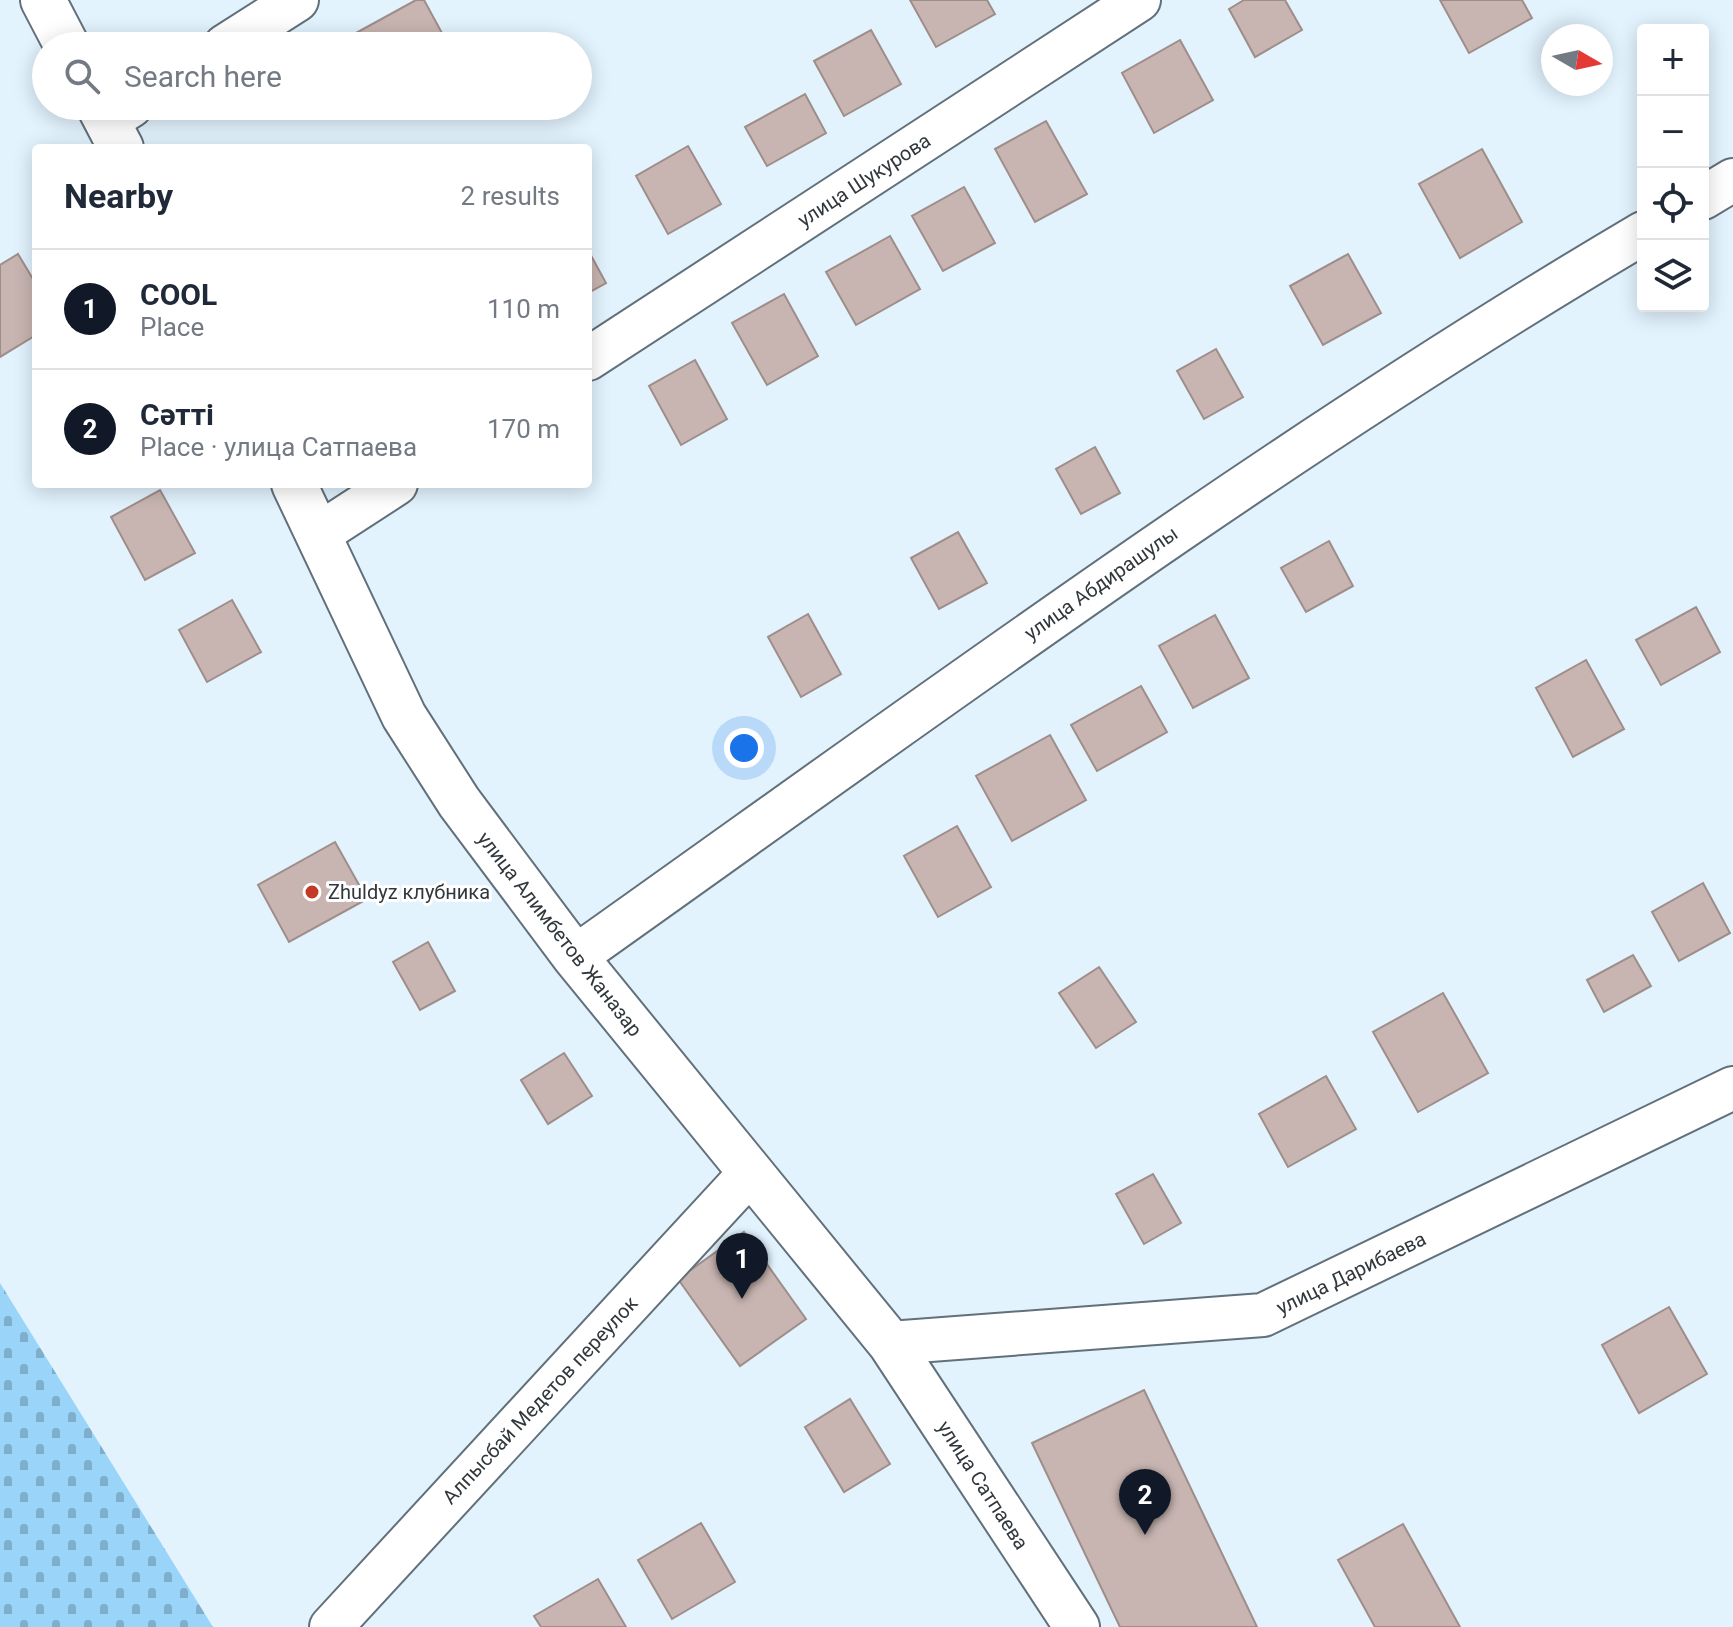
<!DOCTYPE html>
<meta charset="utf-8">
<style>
:root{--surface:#fff;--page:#f6f6f7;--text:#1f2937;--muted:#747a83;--line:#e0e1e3;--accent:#111827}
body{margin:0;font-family:Roboto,sans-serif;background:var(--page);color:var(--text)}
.controls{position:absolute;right:24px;top:24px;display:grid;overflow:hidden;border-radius:8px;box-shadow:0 4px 20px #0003}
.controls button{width:72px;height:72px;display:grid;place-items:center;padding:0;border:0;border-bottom:2px solid var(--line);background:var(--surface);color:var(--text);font:40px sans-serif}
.compass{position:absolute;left:1541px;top:24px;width:72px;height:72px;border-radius:50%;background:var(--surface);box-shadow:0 4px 20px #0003;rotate:99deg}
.you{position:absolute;left:744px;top:748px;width:28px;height:28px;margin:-20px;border:6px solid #fff;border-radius:50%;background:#1a73e8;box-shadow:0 0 0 12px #1a73e833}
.badge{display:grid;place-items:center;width:52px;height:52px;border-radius:50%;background:var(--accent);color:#fff;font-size:26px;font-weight:700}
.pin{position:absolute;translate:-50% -66px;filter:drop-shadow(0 2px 4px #0008)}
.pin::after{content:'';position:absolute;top:42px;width:28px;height:24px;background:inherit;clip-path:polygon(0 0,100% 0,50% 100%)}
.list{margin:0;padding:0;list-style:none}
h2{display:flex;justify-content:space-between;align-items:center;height:104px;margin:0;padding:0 32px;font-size:34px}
h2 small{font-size:26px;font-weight:400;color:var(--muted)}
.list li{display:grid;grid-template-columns:52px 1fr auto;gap:24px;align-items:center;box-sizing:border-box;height:120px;padding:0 32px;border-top:2px solid var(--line)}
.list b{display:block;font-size:30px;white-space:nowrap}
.list p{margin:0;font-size:26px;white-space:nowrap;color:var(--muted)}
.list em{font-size:26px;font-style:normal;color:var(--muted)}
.icon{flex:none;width:44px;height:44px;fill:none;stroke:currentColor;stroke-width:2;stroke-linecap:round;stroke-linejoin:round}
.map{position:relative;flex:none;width:1733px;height:1627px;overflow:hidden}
.search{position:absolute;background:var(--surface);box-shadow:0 4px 20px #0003;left:32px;top:32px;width:560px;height:88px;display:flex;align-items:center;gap:20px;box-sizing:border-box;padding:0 28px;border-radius:44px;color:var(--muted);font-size:30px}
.panel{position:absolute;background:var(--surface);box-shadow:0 4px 20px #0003;left:32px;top:144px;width:560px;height:344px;border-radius:8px}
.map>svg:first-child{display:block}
.cemetery{fill:url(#cemetery-stones)}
.building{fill:#c8b5b1;stroke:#9f8d89;stroke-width:2}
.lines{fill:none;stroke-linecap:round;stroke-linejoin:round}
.minor-casing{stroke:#61707a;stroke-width:46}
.tertiary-casing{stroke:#61707a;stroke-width:48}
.minor{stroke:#fff;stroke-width:42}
.tertiary{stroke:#fff;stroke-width:44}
.poi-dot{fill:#c43826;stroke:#fff;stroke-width:3}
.labels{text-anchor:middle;stroke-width:6;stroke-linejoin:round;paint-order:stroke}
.street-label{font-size:20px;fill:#31383c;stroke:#fff}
.poi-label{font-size:20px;fill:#31383c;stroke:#fff;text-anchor:start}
</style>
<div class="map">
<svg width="1733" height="1627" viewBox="0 0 1733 1627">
<defs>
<pattern id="cemetery-stones" width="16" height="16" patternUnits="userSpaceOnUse" patternTransform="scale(2)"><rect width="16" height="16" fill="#9ad5f9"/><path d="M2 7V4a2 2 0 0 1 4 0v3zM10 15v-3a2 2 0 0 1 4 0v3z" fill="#7eaecb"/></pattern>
</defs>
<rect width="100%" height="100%" fill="#e2f3fe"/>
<polygon class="cemetery" points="0,1283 213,1627 0,1627"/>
<g class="building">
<polygon points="416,0 424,0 449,46 363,46 356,33"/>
<polygon points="910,0 987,0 995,14 936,47"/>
<polygon points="1244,0 1285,0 1302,30 1255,57 1229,9"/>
<polygon points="1440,0 1522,0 1532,18 1469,53"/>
<polygon points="871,30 901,84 844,116 814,61"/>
<polygon points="1180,40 1213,100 1154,133 1122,73"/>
<polygon points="805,94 826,133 767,166 745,127"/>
<polygon points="1046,121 1087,194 1035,222 995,149"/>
<polygon points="688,146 721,204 668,234 636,176"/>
<polygon points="1482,149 1522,222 1460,258 1419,184"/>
<polygon points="964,187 995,243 943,271 912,216"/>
<polygon points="890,236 920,289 856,325 826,272"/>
<polygon points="588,250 606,283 588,293"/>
<polygon points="18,254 36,284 36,335 0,357 0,265"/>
<polygon points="1348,254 1381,313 1323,345 1290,286"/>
<polygon points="784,294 818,356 767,385 732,323"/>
<polygon points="1216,349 1243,397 1204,419 1177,371"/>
<polygon points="695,360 727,419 681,445 649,386"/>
<polygon points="1095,447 1120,493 1081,514 1056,469"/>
<polygon points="160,490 195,553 145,580 111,517"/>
<polygon points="958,532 987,583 939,609 911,558"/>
<polygon points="1329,541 1353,586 1306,612 1281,568"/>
<polygon points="232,600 261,652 207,682 179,630"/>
<polygon points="1696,607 1720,652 1661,685 1636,640"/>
<polygon points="808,614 841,674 801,697 768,637"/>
<polygon points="1215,615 1249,678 1193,708 1159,646"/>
<polygon points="1586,660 1624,729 1573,757 1536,688"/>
<polygon points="1141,686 1167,732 1097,771 1071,725"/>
<polygon points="1050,735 1086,800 1012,841 976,776"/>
<polygon points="957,826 991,887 938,917 904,856"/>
<polygon points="335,842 367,899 289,942 258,885"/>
<polygon points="1703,883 1730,933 1679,961 1652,912"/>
<polygon points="428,942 455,991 420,1010 393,962"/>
<polygon points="1633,955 1651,986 1604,1012 1587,980"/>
<polygon points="1099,967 1136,1022 1096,1048 1059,993"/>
<polygon points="1443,993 1488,1073 1418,1112 1373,1032"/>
<polygon points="564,1053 592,1096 548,1124 521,1080"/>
<polygon points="1326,1076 1356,1129 1288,1167 1259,1114"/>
<polygon points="1153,1174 1181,1223 1144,1244 1116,1194"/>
<polygon points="744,1232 806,1319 740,1366 678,1279"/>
<polygon points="1669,1307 1707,1374 1639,1413 1602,1345"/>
<polygon points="1144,1390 1257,1627 1120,1627 1032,1443"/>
<polygon points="850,1399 890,1464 844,1492 805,1427"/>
<polygon points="701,1523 735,1582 672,1619 638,1560"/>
<polygon points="1403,1524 1460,1627 1375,1627 1338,1560"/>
<polygon points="598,1579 626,1627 541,1627 534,1616"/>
</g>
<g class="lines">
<defs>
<g id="minor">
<polyline points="225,46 297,0"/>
<polyline points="107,121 131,106"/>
<polyline points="1703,198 1733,180"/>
<polyline points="588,359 1139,0"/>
<polyline points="319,534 396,484"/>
<path d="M575,957C926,708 1272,452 1643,233"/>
<polyline points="890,1343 1263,1315 1733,1088"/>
<polyline points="331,1627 749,1174"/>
</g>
<g id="tertiary">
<polyline points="43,0 67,46"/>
<polyline points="99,106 121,148"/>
<polyline points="294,484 404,716 459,802 575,957 890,1343 1077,1627"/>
</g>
</defs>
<use href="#minor" class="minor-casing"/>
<use href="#tertiary" class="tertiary-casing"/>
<use href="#minor" class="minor"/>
<use href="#tertiary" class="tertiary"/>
</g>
<circle class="poi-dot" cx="312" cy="892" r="8"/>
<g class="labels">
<g class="street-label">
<text transform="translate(864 180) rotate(-33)" y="7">улица Шукурова</text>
<text transform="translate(1101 583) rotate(-35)" y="7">улица Абдирашулы</text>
<text transform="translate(560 934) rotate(52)" y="7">улица Алимбетов Жаназар</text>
<text transform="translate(1351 1273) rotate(-26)" y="7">улица Дарибаева</text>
<text transform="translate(540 1400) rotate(-47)" y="7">Алпысбай Медетов переулок</text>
<text transform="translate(983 1485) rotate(57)" y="7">улица Сатпаева</text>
</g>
<g class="poi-label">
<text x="328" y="899">Zhuldyz клубника</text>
</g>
</g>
</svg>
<div class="controls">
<button>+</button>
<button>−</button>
<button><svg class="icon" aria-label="locate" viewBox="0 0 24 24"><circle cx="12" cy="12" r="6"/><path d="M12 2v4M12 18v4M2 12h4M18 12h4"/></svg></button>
<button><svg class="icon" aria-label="layers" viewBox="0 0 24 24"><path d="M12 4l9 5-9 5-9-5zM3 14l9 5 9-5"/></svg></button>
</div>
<svg class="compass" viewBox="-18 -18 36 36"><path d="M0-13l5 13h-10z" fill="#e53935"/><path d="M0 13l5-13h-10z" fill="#747a83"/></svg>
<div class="you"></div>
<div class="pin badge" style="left:742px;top:1299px">1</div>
<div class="pin badge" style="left:1145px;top:1535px">2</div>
<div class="search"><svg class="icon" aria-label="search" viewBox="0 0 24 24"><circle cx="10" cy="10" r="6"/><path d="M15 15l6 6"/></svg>Search here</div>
<section class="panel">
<h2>Nearby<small>2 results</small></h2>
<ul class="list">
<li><span class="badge">1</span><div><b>COOL</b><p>Place</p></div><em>110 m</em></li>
<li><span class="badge">2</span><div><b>Сәтті</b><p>Place · улица Сатпаева</p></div><em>170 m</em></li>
</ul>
</section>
</div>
